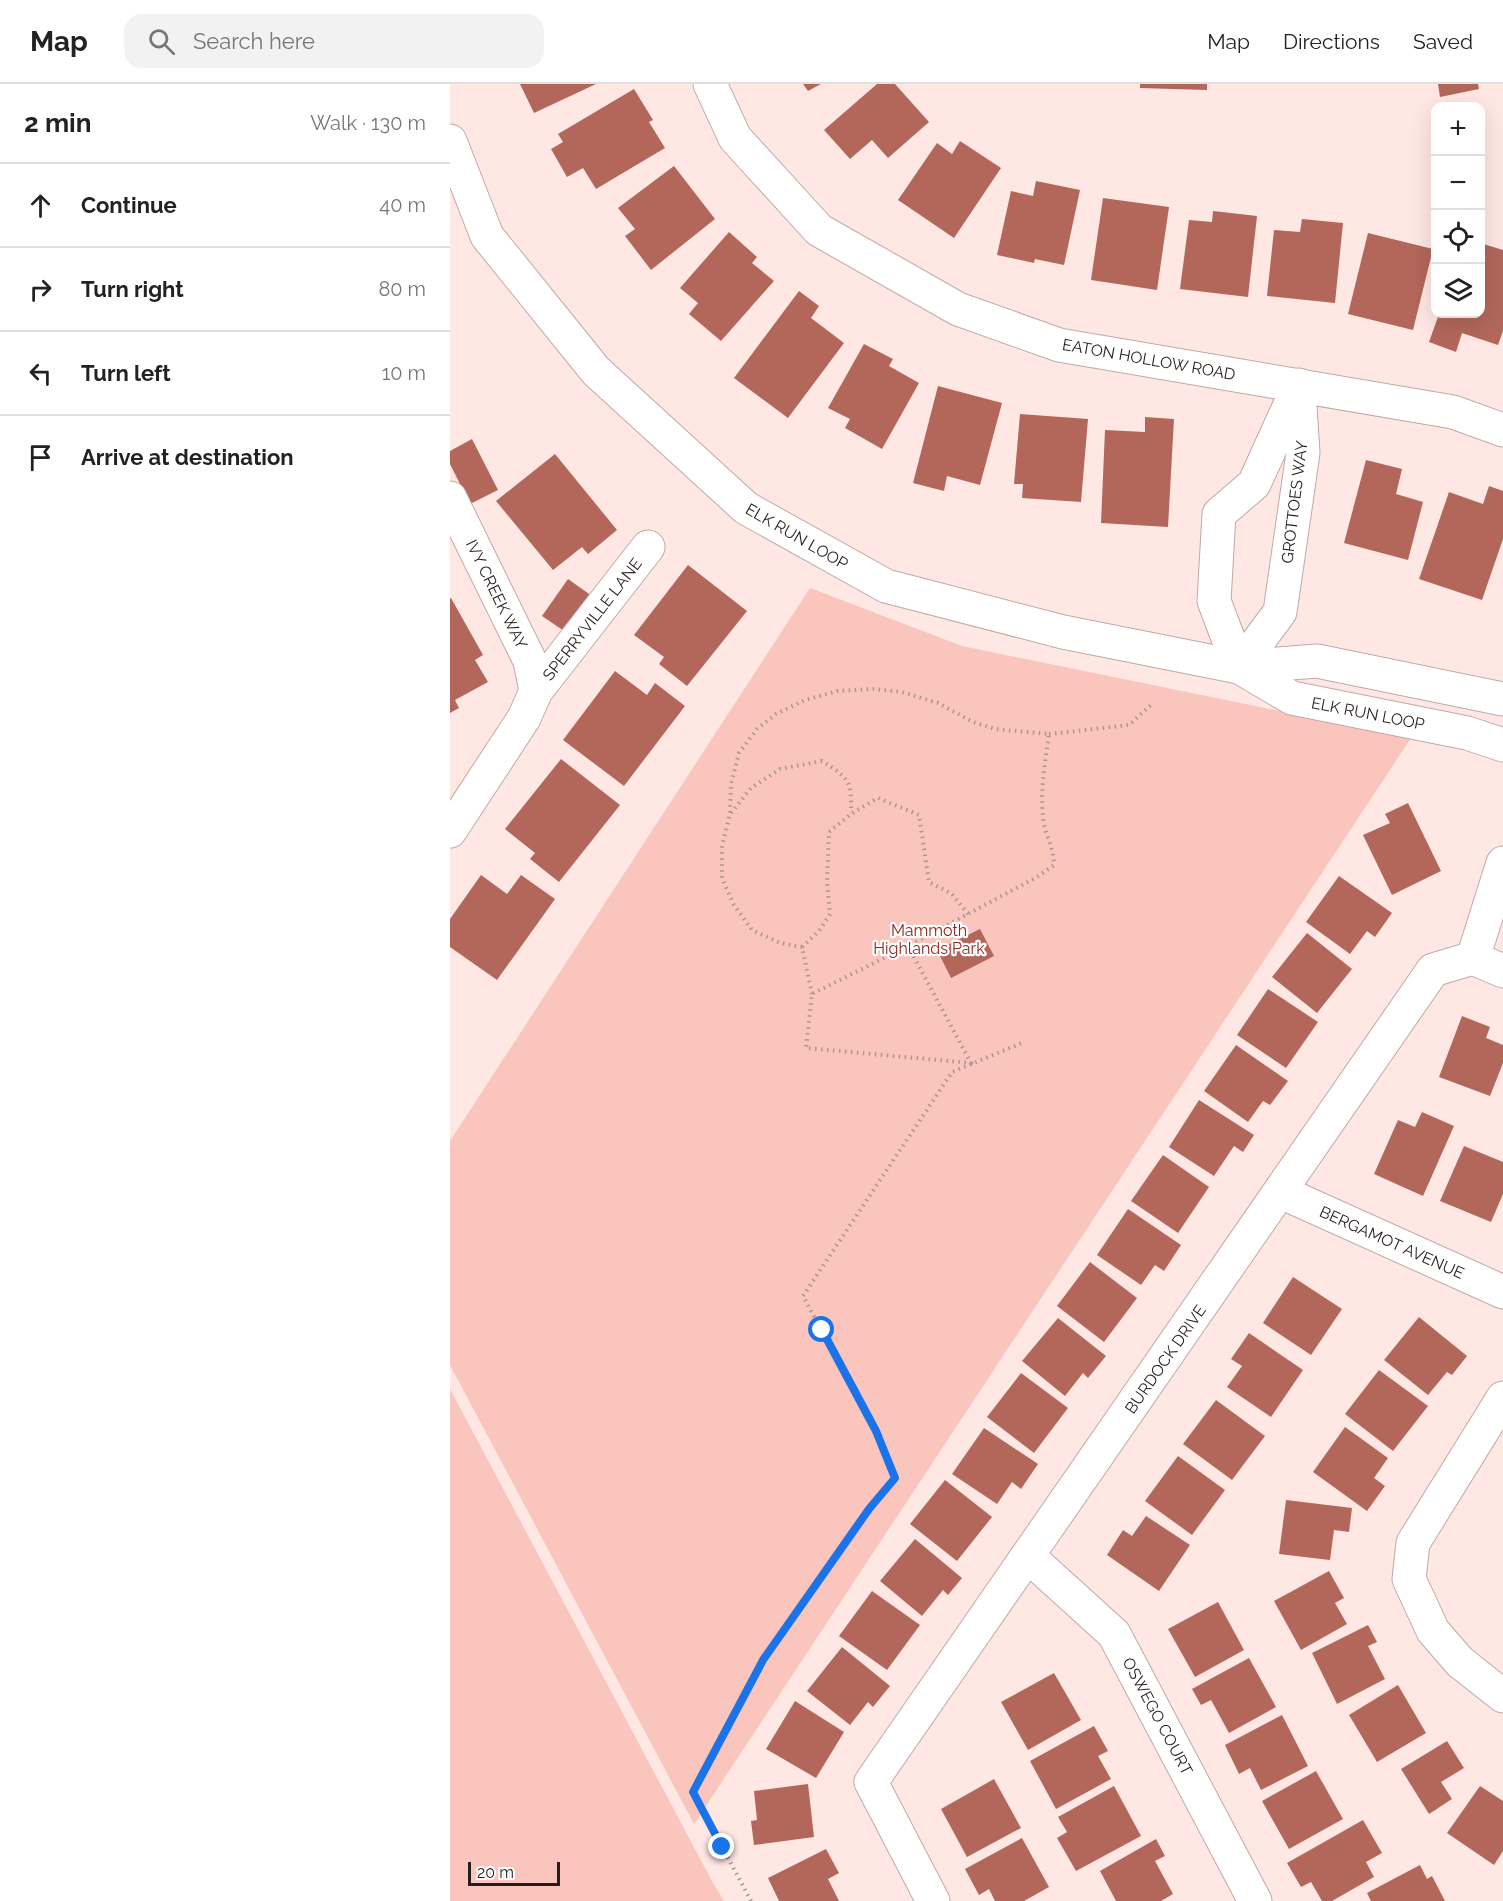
<!DOCTYPE html>
<meta charset="utf-8">
<style>
:root{--surface:#fff;--page:#f2f2f2;--text:#222;--muted:#767676;--line:#e0e0e0}
body{margin:0;font-family:Raleway,sans-serif;background:var(--page);color:var(--text)}
.controls{position:absolute;right:18px;top:18px;display:grid;overflow:hidden;border-radius:12px;box-shadow:0 6px 24px #0002}
.controls button{width:54px;height:54px;display:grid;place-items:center;padding:0;border:0;border-bottom:2px solid var(--line);background:var(--surface);color:var(--text);font:30px sans-serif}
.scale{position:absolute;left:18px;bottom:15px;width:92px;box-sizing:border-box;padding-left:6px;border:3px solid #261e1c;border-top:0;font-size:16px;line-height:21px;white-space:nowrap;color:#261e1c;-webkit-text-stroke:4px #fff;paint-order:stroke}
.stop{position:absolute;width:18px;height:18px;margin:-14px;border:4px solid #1a73e8;border-radius:50%;background:#fff}
.stop.end{background:#1a73e8;border-color:#fff;box-shadow:0 2px 6px #0008}
.list{margin:0;padding:0;list-style:none}
h2{display:flex;justify-content:space-between;align-items:center;height:78px;margin:0;padding:0 24px;font-size:26px}
h2 small{font-size:20px;font-weight:400;color:var(--muted)}
.list li{display:grid;grid-template-columns:39px 1fr auto;gap:18px;align-items:center;box-sizing:border-box;height:84px;padding:0 24px;border-top:2px solid var(--line)}
.list b{display:block;font-size:22px;white-space:nowrap}
.list em{font-size:20px;font-style:normal;color:var(--muted)}
.icon{flex:none;width:33px;height:33px;fill:none;stroke:currentColor;stroke-width:2;stroke-linecap:round;stroke-linejoin:round}
.map{position:relative;flex:none;width:1053px;height:1817px;overflow:hidden}
header{display:flex;align-items:center;gap:36px;box-sizing:border-box;height:84px;padding:0 30px;background:var(--surface);border-bottom:2px solid var(--line)}
header strong{font-size:28px}
nav{display:flex;gap:33px;margin-inline-start:auto;font-size:21px}
.search{width:420px;height:54px;background:var(--page);display:flex;align-items:center;gap:15px;box-sizing:border-box;padding:0 21px;border-radius:18px;color:var(--muted);font-size:22px}
main{display:flex}
aside{flex:1;background:var(--surface)}
.map>svg:first-child{display:block}
.green{fill:#f9c5bc}
.building{fill:#b3675b}
.lines{fill:none;stroke-linecap:round;stroke-linejoin:round}
.minor-casing{stroke:#c0aaa6;stroke-width:35}
.path{stroke:#a99794;stroke-width:4;stroke-dasharray:1.5 4.5;stroke-linecap:butt}
.minor{stroke:#fff;stroke-width:33}
.route{stroke:#1a73e8;stroke-width:8}
.labels{text-anchor:middle;stroke-width:4.5;stroke-linejoin:round;paint-order:stroke}
.street-label{font-size:16px;fill:#261e1c;stroke:#fff}
.park-label{font-size:16px;fill:#882a1f;stroke:#fff}
</style>
<header>
<strong>Map</strong>
<div class="search"><svg class="icon" aria-label="search" viewBox="0 0 24 24"><circle cx="10" cy="10" r="6"/><path d="M15 15l6 6"/></svg>Search here</div>
<nav><a>Map</a><a>Directions</a><a>Saved</a></nav>
</header>
<main>
<aside>
<h2>2 min<small>Walk · 130 m</small></h2>
<ul class="list">
<li><svg class="icon" aria-label="ahead" viewBox="0 0 24 24"><path d="M12 20V5M6 11l6-6 6 6"/></svg><div><b>Continue</b></div><em>40 m</em></li>
<li><svg class="icon" aria-label="right" viewBox="0 0 24 24"><path d="M7 20v-9h11M14 6l5 5-5 5"/></svg><div><b>Turn right</b></div><em>80 m</em></li>
<li><svg class="icon" aria-label="left" viewBox="0 0 24 24"><path d="M17 20v-9H6M10 6l-5 5 5 5"/></svg><div><b>Turn left</b></div><em>10 m</em></li>
<li><svg class="icon" aria-label="arrive" viewBox="0 0 24 24"><path d="M6 21V4h12l-3 4 3 4H6"/></svg><div><b>Arrive at destination</b></div></li>
</ul>
</aside>
<div class="map">
<svg width="1053" height="1817" viewBox="0 0 1053 1817">
<rect width="100%" height="100%" fill="#ffe7e3"/>
<g class="green">
<polygon points="360,504 512,562 961,654 244,1740 0,1281 0,1057"/>
<polygon points="0,1305 263,1799 274,1817 0,1817"/>
</g>
<g class="building">
<polygon points="70,0 146,0 84,29"/>
<polygon points="353,0 371,0 358,7"/>
<polygon points="427,0 445,0 479,38 438,74 422,56 400,75 374,46"/>
<polygon points="690,0 757,0 757,6 690,4"/>
<polygon points="988,0 1028,0 1029,5 990,13"/>
<polygon points="184,5 203,36 199,38 215,64 146,105 133,84 117,93 101,65 113,58 108,50"/>
<polygon points="510,57 551,84 504,154 448,116 487,59 502,70"/>
<polygon points="224,82 265,135 201,186 175,152 185,145 168,124"/>
<polygon points="586,97 630,106 614,181 585,175 584,179 547,171 561,107 583,112"/>
<polygon points="653,114 719,123 707,206 641,196"/>
<polygon points="763,127 807,132 798,213 730,205 739,136 762,138"/>
<polygon points="852,135 893,139 885,219 817,212 824,146 850,148"/>
<polygon points="279,148 307,173 302,179 324,197 271,257 239,230 248,219 230,204"/>
<polygon points="918,149 983,165 963,246 898,230"/>
<polygon points="1030,159 1053,166 1053,247 1048,261 1012,249 1006,268 979,258 989,230 1030,230"/>
<polygon points="349,207 369,222 361,234 394,259 338,334 284,294"/>
<polygon points="414,260 443,275 439,282 469,299 432,365 395,344 400,335 378,324"/>
<polygon points="488,302 552,319 530,401 497,392 494,407 463,399"/>
<polygon points="570,330 638,335 631,418 572,414 573,400 564,400"/>
<polygon points="695,333 724,335 718,443 651,439 655,346 695,348"/>
<polygon points="22,355 48,406 20,420 0,380 0,367"/>
<polygon points="105,370 167,446 138,470 132,463 103,486 46,417"/>
<polygon points="916,376 952,385 946,410 973,418 958,476 894,459"/>
<polygon points="1039,402 1053,407 1053,455 1032,516 969,495 999,408 1033,420"/>
<polygon points="238,481 297,527 237,602 209,580 214,573 184,551"/>
<polygon points="118,495 142,512 117,549 92,532"/>
<polygon points="1,514 33,571 25,576 38,598 5,616 9,624 0,629 0,515"/>
<polygon points="165,587 197,611 205,599 235,622 174,702 113,656"/>
<polygon points="111,675 170,721 109,798 80,775 85,769 55,745"/>
<polygon points="958,719 991,787 942,811 913,751 940,739 935,730"/>
<polygon points="31,791 57,810 71,791 105,815 47,896 0,863 0,835"/>
<polygon points="889,792 942,829 925,853 917,847 900,870 856,838"/>
<polygon points="530,845 544,872 501,894 487,866"/>
<polygon points="857,849 902,885 867,929 822,893"/>
<polygon points="818,905 868,938 836,984 787,951"/>
<polygon points="1012,932 1040,943 1036,954 1053,961 1053,979 1040,1012 989,993"/>
<polygon points="786,961 838,997 820,1021 813,1017 798,1038 754,1007"/>
<polygon points="749,1016 804,1051 793,1068 784,1062 764,1092 719,1063"/>
<polygon points="972,1028 1004,1042 973,1112 924,1090 948,1036 965,1043"/>
<polygon points="1014,1062 1053,1078 1053,1110 1041,1138 990,1117"/>
<polygon points="713,1071 759,1103 728,1149 681,1117"/>
<polygon points="678,1125 731,1161 714,1187 705,1181 691,1201 647,1171"/>
<polygon points="640,1178 687,1214 654,1258 607,1222"/>
<polygon points="843,1193 892,1225 861,1271 813,1239"/>
<polygon points="969,1233 1017,1272 1002,1291 997,1288 978,1311 934,1276"/>
<polygon points="608,1234 656,1272 638,1294 633,1289 615,1312 572,1277"/>
<polygon points="799,1249 853,1286 821,1333 777,1303 792,1282 781,1275"/>
<polygon points="929,1286 978,1322 943,1367 895,1330"/>
<polygon points="571,1289 618,1324 584,1369 537,1333"/>
<polygon points="766,1316 815,1352 782,1396 733,1360"/>
<polygon points="895,1343 938,1374 924,1394 935,1402 917,1427 863,1388"/>
<polygon points="534,1344 588,1380 571,1405 562,1398 547,1420 502,1390"/>
<polygon points="728,1372 775,1406 742,1451 695,1417"/>
<polygon points="495,1396 542,1433 507,1477 460,1440"/>
<polygon points="836,1416 902,1424 899,1448 884,1446 880,1476 829,1470"/>
<polygon points="696,1432 740,1461 709,1507 657,1471 673,1446 682,1452"/>
<polygon points="465,1455 512,1494 498,1511 493,1506 472,1532 430,1497"/>
<polygon points="879,1487 894,1514 885,1519 897,1540 851,1566 824,1517"/>
<polygon points="422,1507 470,1541 437,1586 389,1552"/>
<polygon points="768,1518 794,1566 745,1593 718,1545"/>
<polygon points="918,1541 927,1558 918,1562 935,1595 887,1620 862,1569"/>
<polygon points="392,1563 440,1602 423,1623 418,1618 400,1641 357,1607"/>
<polygon points="799,1574 826,1623 779,1649 761,1616 751,1621 742,1605"/>
<polygon points="604,1589 631,1636 578,1666 551,1618"/>
<polygon points="948,1601 976,1649 927,1678 899,1631"/>
<polygon points="345,1617 394,1648 366,1694 316,1665"/>
<polygon points="832,1631 858,1682 811,1706 800,1684 789,1690 775,1661"/>
<polygon points="644,1642 658,1667 648,1672 661,1695 606,1725 580,1677"/>
<polygon points="997,1657 1014,1684 991,1698 1002,1715 979,1730 951,1685"/>
<polygon points="866,1687 893,1735 839,1765 812,1717"/>
<polygon points="544,1695 571,1744 517,1773 491,1725"/>
<polygon points="358,1700 364,1753 304,1761 301,1737 307,1736 304,1707"/>
<polygon points="664,1702 691,1752 626,1787 607,1754 617,1748 608,1733"/>
<polygon points="1030,1702 1053,1717 1053,1767 1044,1781 997,1749"/>
<polygon points="913,1736 932,1769 916,1778 924,1793 882,1817 872,1817 861,1798 851,1803 837,1779"/>
<polygon points="572,1754 599,1803 574,1817 545,1817 539,1805 529,1811 515,1785"/>
<polygon points="706,1755 715,1772 705,1777 723,1810 711,1817 666,1817 650,1787"/>
<polygon points="376,1765 389,1789 378,1795 389,1817 329,1817 318,1794"/>
<polygon points="970,1781 977,1795 982,1792 995,1817 921,1817 917,1809"/>
</g>
<g class="lines">
<defs>
<g id="minor">
<polyline points="260,0 285,54 369,146 508,225 609,261 1003,328 1053,346"/>
<polyline points="0,57 37,152 146,287 296,424 436,502 613,548 789,583 867,577 1053,615"/>
<polyline points="0,414 80,577 86,607"/>
<polyline points="789,583 764,517 769,430 804,400 849,301"/>
<polyline points="789,583 830,528 853,369 849,306"/>
<polyline points="789,583 842,614 1017,649 1053,661"/>
<polyline points="0,747 74,634 86,607 198,463"/>
<polyline points="1023,874 1053,779"/>
<polyline points="1023,874 1053,887"/>
<polyline points="831,1108 1053,1208"/>
<polyline points="1053,1314 963,1459 959,1495 983,1547 1010,1578 1053,1612"/>
<polyline points="578,1472 664,1550 805,1817"/>
<polyline points="483,1817 421,1698 983,886 1023,874"/>
</g>
</defs>
<use href="#minor" class="minor-casing"/>
<g class="path">
<polyline points="599,650 679,641 701,621"/>
<path d="M281,729L301,704L330,685L372,677C399,694 402,697 401,729"/>
<polygon points="458,862 521,979 356,964 362,910"/>
<polyline points="352,863 369,847 380,830 377,798 379,748 401,730 428,714 469,731 479,798 502,810 518,830"/>
<path d="M362,910L352,863L330,859L302,846L284,821L272,794V762L280,730L281,700L289,669L307,645L326,630L355,616L387,607L423,605L452,608L488,619L523,638L545,645L599,650C595,680 589,709 594,740C597,754 604,766 604,781L587,793L458,862"/>
<polyline points="301,1817 243,1708 313,1576 419,1425 445,1393 426,1347 353,1212 502,988 572,959"/>
</g>
<use href="#minor" class="minor"/>
</g>
<g class="lines">
<polyline class="route" points="272,1763 243,1708 313,1576 419,1425 445,1394 426,1347 372,1246"/>
</g>
<g class="labels">
<g class="street-label">
<text transform="translate(699 275) rotate(10)" y="6">EATON HOLLOW ROAD</text>
<text transform="translate(844 418) rotate(-83)" y="6">GROTTOES WAY</text>
<text transform="translate(347 452) rotate(30)" y="6">ELK RUN LOOP</text>
<text transform="translate(47 510) rotate(64)" y="6">IVY CREEK WAY</text>
<text transform="translate(142 535) rotate(-52)" y="6">SPERRYVILLE LANE</text>
<text transform="translate(918 629) rotate(11)" y="6">ELK RUN LOOP</text>
<text transform="translate(942 1158) rotate(24)" y="6">BERGAMOT AVENUE</text>
<text transform="translate(715 1275) rotate(-55)" y="6">BURDOCK DRIVE</text>
<text transform="translate(708 1632) rotate(62)" y="6">OSWEGO COURT</text>
</g>
<g class="park-label">
<text x="479" y="852">Mammoth<tspan x="479" dy="18">Highlands Park</tspan></text>
</g>
</g>
</svg>
<div class="controls">
<button>+</button>
<button>−</button>
<button><svg class="icon" aria-label="locate" viewBox="0 0 24 24"><circle cx="12" cy="12" r="6"/><path d="M12 2v4M12 18v4M2 12h4M18 12h4"/></svg></button>
<button><svg class="icon" aria-label="layers" viewBox="0 0 24 24"><path d="M12 4l9 5-9 5-9-5zM3 14l9 5 9-5"/></svg></button>
</div>
<div class="scale">20 m</div>
<div class="stop" style="left:372px;top:1246px"></div>
<div class="stop end" style="left:272px;top:1763px"></div>
</div>
</main>
